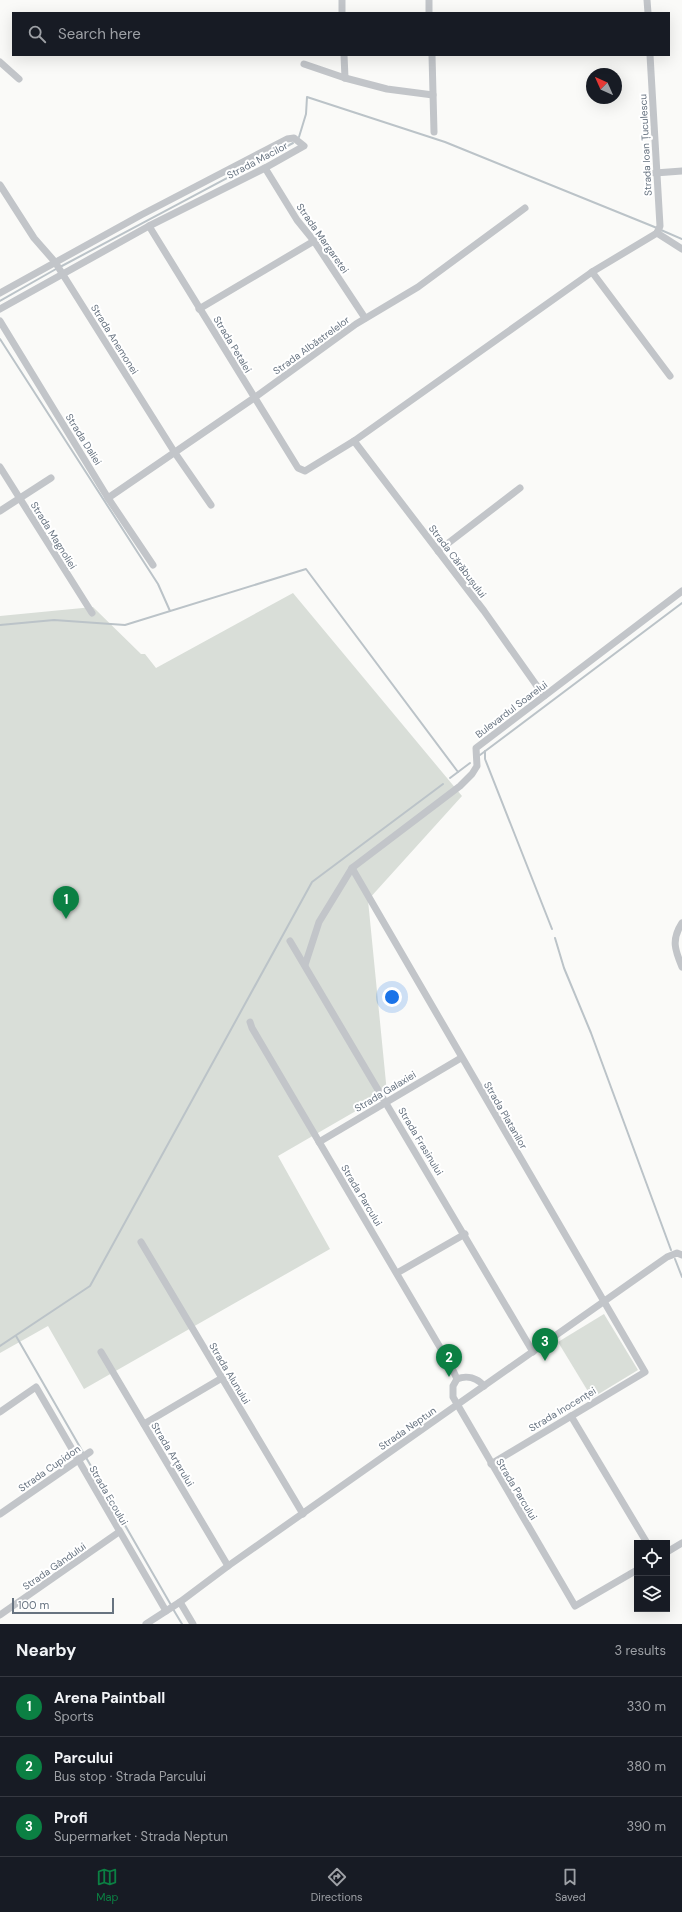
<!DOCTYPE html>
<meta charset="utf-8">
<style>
:root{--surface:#171b24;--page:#242831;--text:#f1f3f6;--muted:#9ea1a6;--line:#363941;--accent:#0b8043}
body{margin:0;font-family:"DM Sans",sans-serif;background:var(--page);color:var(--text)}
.controls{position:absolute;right:12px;bottom:12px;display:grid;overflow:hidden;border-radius:0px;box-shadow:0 4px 16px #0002}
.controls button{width:36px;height:36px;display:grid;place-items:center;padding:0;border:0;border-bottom:1px solid var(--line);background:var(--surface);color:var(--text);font:20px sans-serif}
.compass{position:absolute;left:586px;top:68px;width:36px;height:36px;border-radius:50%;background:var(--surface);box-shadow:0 4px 16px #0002;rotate:315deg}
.scale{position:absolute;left:12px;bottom:10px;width:102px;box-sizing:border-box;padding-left:4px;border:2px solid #677380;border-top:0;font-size:11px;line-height:14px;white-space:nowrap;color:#677380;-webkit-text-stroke:3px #fff;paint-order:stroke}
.you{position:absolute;left:392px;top:997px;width:14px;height:14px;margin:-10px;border:3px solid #fff;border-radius:50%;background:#1a73e8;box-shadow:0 0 0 6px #1a73e833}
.badge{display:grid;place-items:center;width:26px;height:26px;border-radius:50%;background:var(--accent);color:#fff;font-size:13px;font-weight:700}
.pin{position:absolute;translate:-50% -33px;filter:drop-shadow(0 1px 2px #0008)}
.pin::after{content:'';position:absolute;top:21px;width:14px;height:12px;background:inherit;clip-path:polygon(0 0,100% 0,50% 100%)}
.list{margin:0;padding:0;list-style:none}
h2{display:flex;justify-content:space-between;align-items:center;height:52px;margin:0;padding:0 16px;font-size:17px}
h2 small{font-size:13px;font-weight:400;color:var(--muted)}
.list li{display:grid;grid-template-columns:26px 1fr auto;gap:12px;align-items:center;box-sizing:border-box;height:60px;padding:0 16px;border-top:1px solid var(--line)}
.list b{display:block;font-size:15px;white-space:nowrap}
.list p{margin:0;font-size:13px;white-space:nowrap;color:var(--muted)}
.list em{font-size:13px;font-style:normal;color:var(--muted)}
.icon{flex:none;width:22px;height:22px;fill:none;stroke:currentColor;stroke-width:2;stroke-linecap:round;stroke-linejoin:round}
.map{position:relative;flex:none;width:682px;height:1624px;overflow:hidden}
.search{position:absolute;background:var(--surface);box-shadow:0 4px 16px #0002;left:12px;right:12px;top:12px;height:44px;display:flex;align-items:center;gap:10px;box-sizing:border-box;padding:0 14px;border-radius:0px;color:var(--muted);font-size:15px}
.sheet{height:232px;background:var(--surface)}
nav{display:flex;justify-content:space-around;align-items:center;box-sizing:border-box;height:56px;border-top:1px solid var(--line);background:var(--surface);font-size:11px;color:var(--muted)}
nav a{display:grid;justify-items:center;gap:2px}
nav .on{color:var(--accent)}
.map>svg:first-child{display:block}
.green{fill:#d9ded8}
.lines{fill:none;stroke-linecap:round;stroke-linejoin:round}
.stream{stroke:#bbc3c8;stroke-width:2}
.minor{stroke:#c2c5c9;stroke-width:7}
.labels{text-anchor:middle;stroke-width:4;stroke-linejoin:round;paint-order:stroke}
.street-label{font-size:10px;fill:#677380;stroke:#fff}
</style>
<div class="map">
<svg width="682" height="1624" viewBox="0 0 682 1624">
<rect width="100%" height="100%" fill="#fafaf8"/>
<g class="green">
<polygon points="293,593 462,796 368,900 387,1093 278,1156 330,1249 84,1389 48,1326 0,1353 0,616 93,607 141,654 145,654 156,668"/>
<polygon points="604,1314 638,1370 592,1398 558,1342"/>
</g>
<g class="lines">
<g class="stream">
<polyline points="299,137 306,114 307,97 445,142 657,228"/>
<polyline points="661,230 682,239"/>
<polyline points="60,267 293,143"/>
<polyline points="0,301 56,269"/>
<polyline points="0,339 158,584 170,611"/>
<polyline points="0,625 54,620 125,625 306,569 458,772 450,778"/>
<polyline points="485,751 485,759 552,929"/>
<polyline points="480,755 682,603"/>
<polyline points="458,772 470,763"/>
<polyline points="555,938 564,968 591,1033 671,1250"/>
<polyline points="675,1259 682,1277"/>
<polyline points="16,1336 171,1605"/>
<polyline points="0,1346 90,1286 312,882 443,784"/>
<polyline points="173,1609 182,1624"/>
</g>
<g class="minor">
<polyline points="342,0 342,13"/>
<polyline points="429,0 429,13"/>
<polyline points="647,0 648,13"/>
<polyline points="344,55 345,78"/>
<polyline points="432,55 434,132"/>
<polyline points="650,55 660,226 657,233"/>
<polyline points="0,62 19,79"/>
<polyline points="304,64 345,78 387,89 433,95"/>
<polyline points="265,168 297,220 314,241 365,318"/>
<polyline points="655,173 682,171"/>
<polyline points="0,185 34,238 55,262 175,453 211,505"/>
<polyline points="149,226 298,468 305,471 354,441 592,272 657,233"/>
<polyline points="657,233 682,249"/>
<polyline points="592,272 670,376"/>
<polyline points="0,293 141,215 287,139 294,138 304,146 265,168 149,226 0,309"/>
<polyline points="199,309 314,241"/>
<polyline points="0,321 108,498 153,565"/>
<polyline points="354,441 484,611 544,696"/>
<polyline points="0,467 92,613"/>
<polyline points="108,498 254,398 356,324 418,287 525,208"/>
<polyline points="0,511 51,478"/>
<polyline points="438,551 520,488"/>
<polyline points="352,868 645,1372 491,1464"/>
<path d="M682,923C671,940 675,950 682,967"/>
<polyline points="290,941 533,1352"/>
<polyline points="305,965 319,922 352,868 460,786 472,774 477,766 476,748 682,591"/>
<polyline points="250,1022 252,1028 451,1366 457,1379"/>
<polyline points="319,1142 461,1058"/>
<polyline points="141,1242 303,1514"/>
<polyline points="397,1273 465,1234"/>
<polyline points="101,1352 228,1566"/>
<path d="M484,1386C477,1378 467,1375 457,1379L453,1386V1397L575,1606L637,1570"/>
<polyline points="0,1412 36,1387 166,1611"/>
<polyline points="571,1416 647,1543"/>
<polyline points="144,1424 222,1378"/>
<polyline points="0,1514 90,1452"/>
<polyline points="667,1552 682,1543"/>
<polyline points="180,1602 193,1624"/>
<polyline points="0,1615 119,1532"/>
<polyline points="146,1624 180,1602 228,1566 667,1257 677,1253 682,1255"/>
</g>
</g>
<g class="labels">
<g class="street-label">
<text transform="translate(645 145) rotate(-93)" y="4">Strada Ioan Țuculescu</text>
<text transform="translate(257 160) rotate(-28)" y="4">Strada Macilor</text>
<text transform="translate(323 238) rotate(55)" y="4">Strada Margaretei</text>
<text transform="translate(115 339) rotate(58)" y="4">Strada Anemonei</text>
<text transform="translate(233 344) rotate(59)" y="4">Strada Petalei</text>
<text transform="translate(311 345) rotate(-36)" y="4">Strada Albăstrelelor</text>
<text transform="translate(84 439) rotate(58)" y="4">Strada Daliei</text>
<text transform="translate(54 535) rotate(58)" y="4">Strada Magnoliei</text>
<text transform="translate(458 561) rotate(53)" y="4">Strada Cărăbușului</text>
<text transform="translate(511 709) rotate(-37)" y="4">Bulevardul Soarelui</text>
<text transform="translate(385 1091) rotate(-31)" y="4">Strada Galaxiei</text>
<text transform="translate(506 1115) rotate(60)" y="4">Strada Platanilor</text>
<text transform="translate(421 1141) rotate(59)" y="4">Strada Frasinului</text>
<text transform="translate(362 1195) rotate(59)" y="4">Strada Parcului</text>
<text transform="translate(230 1373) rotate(59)" y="4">Strada Alunului</text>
<text transform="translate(562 1409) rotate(-31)" y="4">Strada Inocenței</text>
<text transform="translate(407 1428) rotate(-35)" y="4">Strada Neptun</text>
<text transform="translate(173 1454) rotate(59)" y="4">Strada Arțarului</text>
<text transform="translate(49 1468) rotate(-35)" y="4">Strada Cupidon</text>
<text transform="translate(517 1489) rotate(59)" y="4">Strada Parcului</text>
<text transform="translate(109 1495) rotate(60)" y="4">Strada Ecoului</text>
<text transform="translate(54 1566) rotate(-35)" y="4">Strada Gândului</text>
</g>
</g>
</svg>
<div class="controls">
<button><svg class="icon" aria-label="locate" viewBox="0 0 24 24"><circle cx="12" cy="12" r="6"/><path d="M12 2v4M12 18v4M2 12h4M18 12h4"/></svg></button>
<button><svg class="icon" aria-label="layers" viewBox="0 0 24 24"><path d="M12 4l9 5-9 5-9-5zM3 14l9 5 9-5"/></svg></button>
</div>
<svg class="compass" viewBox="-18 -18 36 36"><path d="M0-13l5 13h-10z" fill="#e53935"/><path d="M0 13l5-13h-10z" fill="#9ea1a6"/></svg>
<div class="scale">100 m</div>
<div class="you"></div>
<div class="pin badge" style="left:66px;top:919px">1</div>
<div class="pin badge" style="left:449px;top:1377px">2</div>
<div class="pin badge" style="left:545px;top:1361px">3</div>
<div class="search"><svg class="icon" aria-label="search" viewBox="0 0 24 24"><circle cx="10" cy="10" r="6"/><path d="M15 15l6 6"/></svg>Search here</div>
</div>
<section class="sheet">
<h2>Nearby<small>3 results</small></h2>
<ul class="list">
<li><span class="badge">1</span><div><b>Arena Paintball</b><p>Sports</p></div><em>330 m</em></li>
<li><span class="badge">2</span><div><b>Parcului</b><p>Bus stop · Strada Parcului</p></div><em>380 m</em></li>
<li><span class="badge">3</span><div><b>Profi</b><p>Supermarket · Strada Neptun</p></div><em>390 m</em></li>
</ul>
</section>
<nav>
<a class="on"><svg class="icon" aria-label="map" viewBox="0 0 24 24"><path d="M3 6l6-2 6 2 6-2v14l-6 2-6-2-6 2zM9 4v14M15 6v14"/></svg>Map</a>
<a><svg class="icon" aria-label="directions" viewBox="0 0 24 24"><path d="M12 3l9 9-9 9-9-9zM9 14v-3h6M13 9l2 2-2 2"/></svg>Directions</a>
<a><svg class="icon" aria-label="saved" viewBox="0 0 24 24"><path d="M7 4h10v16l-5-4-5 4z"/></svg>Saved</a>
</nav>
